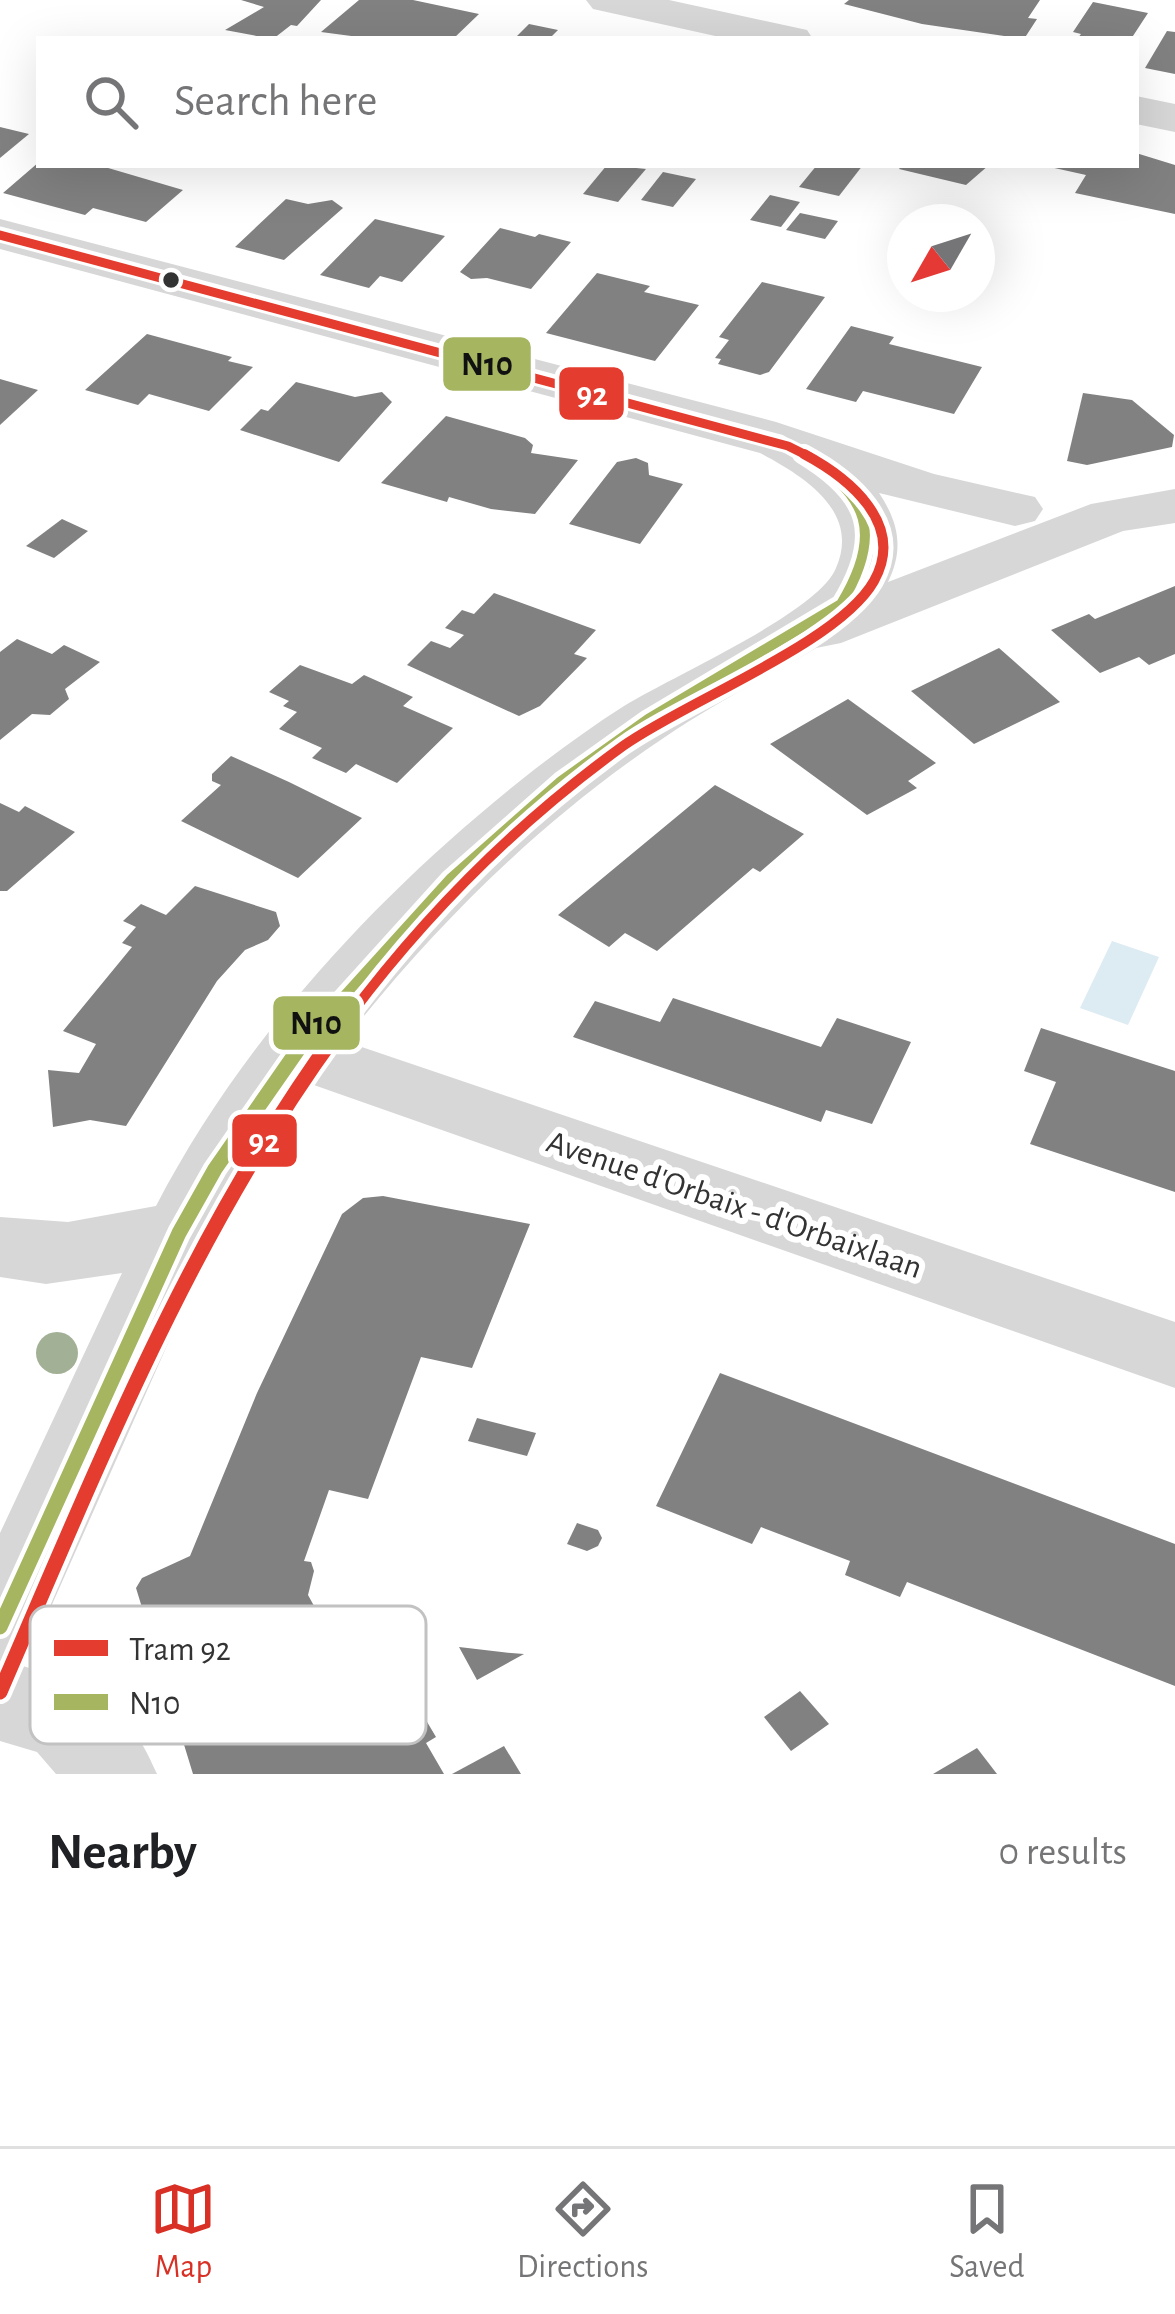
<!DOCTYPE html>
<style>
:root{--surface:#fff;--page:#f2f2f2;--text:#202124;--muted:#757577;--line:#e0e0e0;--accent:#d93025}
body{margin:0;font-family:"Alegreya Sans",sans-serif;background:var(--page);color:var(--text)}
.compass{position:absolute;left:887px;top:204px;width:108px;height:108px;border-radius:50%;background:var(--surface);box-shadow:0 12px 48px #0002;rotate:231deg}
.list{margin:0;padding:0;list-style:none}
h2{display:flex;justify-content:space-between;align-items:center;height:156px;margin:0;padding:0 48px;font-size:51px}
h2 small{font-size:39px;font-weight:400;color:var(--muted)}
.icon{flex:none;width:66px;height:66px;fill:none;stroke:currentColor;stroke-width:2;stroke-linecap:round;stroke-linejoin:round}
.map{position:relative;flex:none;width:1175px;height:1774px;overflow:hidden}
.search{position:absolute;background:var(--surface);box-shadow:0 12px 48px #0002;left:36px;right:36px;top:36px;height:132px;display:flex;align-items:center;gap:30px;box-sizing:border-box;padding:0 42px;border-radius:0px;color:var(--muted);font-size:45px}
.sheet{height:372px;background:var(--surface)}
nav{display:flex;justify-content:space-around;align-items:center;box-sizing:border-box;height:168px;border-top:3px solid var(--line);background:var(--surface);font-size:33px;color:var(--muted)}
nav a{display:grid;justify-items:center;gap:6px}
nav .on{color:var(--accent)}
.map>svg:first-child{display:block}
.water{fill:#ddebf3}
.building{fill:#818181}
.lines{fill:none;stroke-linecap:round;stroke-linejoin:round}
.minor{fill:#d7d7d7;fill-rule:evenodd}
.bus-1-far2-casing{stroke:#fff;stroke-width:15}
.bus-1-far1-casing{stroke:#fff;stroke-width:20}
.bus-1-casing{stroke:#fff;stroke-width:24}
.bus-1-far2{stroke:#a5b560;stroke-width:9}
.bus-1-far1{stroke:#a5b560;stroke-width:10}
.bus-1{stroke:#a5b560;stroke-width:15}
.tram-1-far2-casing{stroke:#fff;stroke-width:15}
.tram-1-far1-casing{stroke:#fff;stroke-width:20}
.tram-1-casing{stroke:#fff;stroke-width:24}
.tram-1-far2{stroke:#e43c2e;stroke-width:9}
.tram-1-far1{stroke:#e43c2e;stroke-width:10}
.tram-1{stroke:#e43c2e;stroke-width:15}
.tree{fill:#a2b095}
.bus-dot{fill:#333;stroke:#fff;stroke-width:4.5}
.labels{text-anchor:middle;stroke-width:12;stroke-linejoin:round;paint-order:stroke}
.street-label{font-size:33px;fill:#333;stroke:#fff}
.key{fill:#fff;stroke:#c2c2c2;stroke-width:3}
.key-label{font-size:33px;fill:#333}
.line-badge{stroke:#fff;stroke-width:4.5}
.badge-label{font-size:33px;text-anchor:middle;font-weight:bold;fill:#fff}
.pale-badge-label{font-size:33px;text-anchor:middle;font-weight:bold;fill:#111}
</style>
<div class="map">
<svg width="1175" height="1774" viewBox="0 0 1175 1774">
<rect width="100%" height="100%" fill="#fff"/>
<polygon class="water" points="1112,941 1159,957 1128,1025 1080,1008"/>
<g class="building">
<polygon points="241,0 321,0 297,26 291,25 273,39 225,30 264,7"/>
<polygon points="359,0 413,0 479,14 453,39 374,39 321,32"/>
<polygon points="849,0 1040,0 1028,18 1037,19 1024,39 922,24 844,4"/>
<polygon points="1093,2 1148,13 1131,39 1077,39 1081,34 1073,32"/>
<polygon points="529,24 558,30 549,39 514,39"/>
<polygon points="1167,31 1175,32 1175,74 1145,68"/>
<polygon points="0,127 29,134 0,158"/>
<polygon points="1136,153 1175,165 1175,214 1075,193 1086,175 1050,167 1136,165"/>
<polygon points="39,162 98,165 183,190 146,222 93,208 85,215 3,193"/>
<polygon points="607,165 646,169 618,202 583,194"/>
<polygon points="817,165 863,165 839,196 799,187"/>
<polygon points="902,165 989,165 966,185 899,169"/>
<polygon points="663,172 696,179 673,207 641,200"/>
<polygon points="770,195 800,202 781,227 750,220"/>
<polygon points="286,199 308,204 332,200 343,208 284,260 235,247"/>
<polygon points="800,213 838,221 825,239 786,230"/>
<polygon points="375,219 445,236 402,282 380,276 369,288 320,275"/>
<polygon points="500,228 535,237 539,234 571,242 531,289 487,278 471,279 460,272"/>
<polygon points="597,273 650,286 644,292 699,305 655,361 546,333"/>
<polygon points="762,282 825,297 769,372 760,375 718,364 721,359 715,358 729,340 719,337"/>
<polygon points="851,326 894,337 889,344 982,367 954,414 863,391 856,402 806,389"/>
<polygon points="147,334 232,357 228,361 253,367 209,411 149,394 138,405 85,390"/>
<polygon points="0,379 38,390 0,425"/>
<polygon points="296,382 355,397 382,392 392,402 339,462 240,430 261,409 268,411"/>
<polygon points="1083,393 1132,400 1174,435 1172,447 1087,465 1067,461"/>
<polygon points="446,416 525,438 533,445 531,453 578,460 535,514 491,509 449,497 447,502 381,483"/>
<polygon points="636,458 648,463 649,475 683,484 640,544 569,524 617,462"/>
<polygon points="62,519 88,531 54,558 26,546"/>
<polygon points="1175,586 1175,654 1149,665 1139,657 1100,673 1051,630 1089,614 1095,619"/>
<polygon points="494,593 596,630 574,654 587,658 540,706 519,716 407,665 431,641 450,648 464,635 445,628 462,610 474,614"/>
<polygon points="17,639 52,654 64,645 100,662 65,689 69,699 50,715 32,714 0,740 0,652"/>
<polygon points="999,648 1060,702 974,744 911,691"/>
<polygon points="300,665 352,684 364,675 413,697 403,706 453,728 397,783 356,764 346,773 312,758 322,748 279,729 297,712 283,706 289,701 269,692"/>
<polygon points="848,699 936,763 908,781 917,788 867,815 770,744"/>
<polygon points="231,756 289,782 362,818 298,878 181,821 221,785 212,781 212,774"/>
<polygon points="715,785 804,834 760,872 753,868 657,951 625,933 609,947 558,915"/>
<polygon points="0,803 19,812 25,806 75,832 7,891 0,891"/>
<polygon points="195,886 276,912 280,926 268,940 245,950 217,981 126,1126 90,1120 53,1127 48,1070 79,1073 96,1044 63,1031 132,947 122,943 136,927 123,921 141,904 166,915"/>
<polygon points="673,998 821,1047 837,1018 911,1042 872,1124 826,1110 821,1122 573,1037 595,1001 660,1022"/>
<polygon points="1041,1028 1175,1071 1175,1192 1030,1144 1056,1082 1024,1071"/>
<polygon points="383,1196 530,1224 472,1368 421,1357 368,1499 329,1490 304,1561 311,1562 314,1571 308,1595 382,1729 420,1710 436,1737 426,1743 444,1774 193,1774 136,1588 142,1578 190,1556 257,1393 342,1214 363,1198"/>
<polygon points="720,1373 1175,1544 1175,1686 907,1582 900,1597 845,1575 850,1561 761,1527 752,1544 656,1506"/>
<polygon points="477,1418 536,1433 527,1456 468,1441"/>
<polygon points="577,1523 598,1530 602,1538 598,1546 587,1551 567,1544"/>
<polygon points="459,1647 511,1653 524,1654 477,1680"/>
<polygon points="800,1691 829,1724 791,1751 764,1717"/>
<polygon points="504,1746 521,1774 452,1774"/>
<polygon points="977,1748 997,1774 933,1774"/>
</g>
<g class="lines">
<g class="minor">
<polygon points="586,0 669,0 807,30 813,39 729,39 593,9"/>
<polygon points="1136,96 1175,104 1175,132 1136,124"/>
<path d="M0,219L776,422L934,474L1035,497L1043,509L1035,521L1015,526L879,493C899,523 904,549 888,582L1091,504L1175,489V523L1123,531L841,643L816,648C766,678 713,704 665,737C542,819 435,925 344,1041L1175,1322V1388L311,1084L222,1222L30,1654L10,1662C85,1685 124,1696 157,1774H56L37,1752L0,1741V1533L122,1273L46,1284L0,1277V1217L68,1222L156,1206C244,1036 385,886 535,769C564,747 594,725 624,706C670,677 818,613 836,568C861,511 803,476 760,453L0,249Z"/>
</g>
<defs>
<polyline id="bus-1-far2" points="0,234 780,442 807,457"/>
<path id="bus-1-far1" d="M307,1037L450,879L561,781L648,719L841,604C883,535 870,495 802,454"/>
<polyline id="bus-1" points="0,1627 179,1233 215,1169 309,1034"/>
</defs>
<use href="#bus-1-far2" class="bus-1-far2-casing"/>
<use href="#bus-1-far1" class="bus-1-far1-casing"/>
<use href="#bus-1" class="bus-1-casing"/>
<use href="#bus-1-far2" class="bus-1-far2"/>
<use href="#bus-1-far1" class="bus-1-far1"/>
<use href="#bus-1" class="bus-1"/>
<defs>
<polyline id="tram-1-far2" points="0,235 788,446 810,457"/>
<path id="tram-1-far1" d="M334,1037C415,925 511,827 623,746C686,701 839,643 874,581C906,524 849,478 804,454"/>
<path id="tram-1" d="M0,1692C98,1466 190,1234 336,1034"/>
</defs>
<use href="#tram-1-far2" class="tram-1-far2-casing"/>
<use href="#tram-1-far1" class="tram-1-far1-casing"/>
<use href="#tram-1" class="tram-1-casing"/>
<use href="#tram-1-far2" class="tram-1-far2"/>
<use href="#tram-1-far1" class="tram-1-far1"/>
<use href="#tram-1" class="tram-1"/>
</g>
<circle class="tree" cx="57" cy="1353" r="21"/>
<circle class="bus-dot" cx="171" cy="280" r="10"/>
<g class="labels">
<g class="street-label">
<text transform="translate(735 1203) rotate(19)" y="12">Avenue d'Orbaix - d'Orbaixlaan</text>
</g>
</g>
<rect x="30" y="1606" width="396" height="138" rx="18" class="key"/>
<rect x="54" y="1640" width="54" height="16" fill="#e43c2e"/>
<rect x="54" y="1694" width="54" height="16" fill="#a5b560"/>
<g class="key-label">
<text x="129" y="1660">Tram 92</text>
<text x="129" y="1714">N10</text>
</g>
<g class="line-badge">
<rect x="441" y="335" width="92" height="58" rx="12" fill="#a5b560"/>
<rect x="557" y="365" width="69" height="57" rx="12" fill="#e43c2e"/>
<rect x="271" y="994" width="91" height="58" rx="12" fill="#a5b560"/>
<rect x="230" y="1112" width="69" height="57" rx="12" fill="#e43c2e"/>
</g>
<g class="badge-label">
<text x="592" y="405">92</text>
<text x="264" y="1152">92</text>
</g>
<g class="pale-badge-label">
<text x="487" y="375">N10</text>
<text x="316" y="1034">N10</text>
</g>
</svg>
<svg class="compass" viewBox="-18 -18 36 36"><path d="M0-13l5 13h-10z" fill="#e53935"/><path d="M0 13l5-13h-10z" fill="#757577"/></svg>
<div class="search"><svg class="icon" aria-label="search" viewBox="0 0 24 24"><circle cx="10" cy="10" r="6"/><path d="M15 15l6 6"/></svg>Search here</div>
</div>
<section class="sheet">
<h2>Nearby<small>0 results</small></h2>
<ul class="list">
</ul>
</section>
<nav>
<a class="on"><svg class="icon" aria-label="map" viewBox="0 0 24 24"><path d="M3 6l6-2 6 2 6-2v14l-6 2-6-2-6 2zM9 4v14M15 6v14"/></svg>Map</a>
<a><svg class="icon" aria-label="directions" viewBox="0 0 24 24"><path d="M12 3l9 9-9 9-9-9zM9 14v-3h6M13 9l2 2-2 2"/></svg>Directions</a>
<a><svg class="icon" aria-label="saved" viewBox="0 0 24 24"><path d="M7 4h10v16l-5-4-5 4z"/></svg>Saved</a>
</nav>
